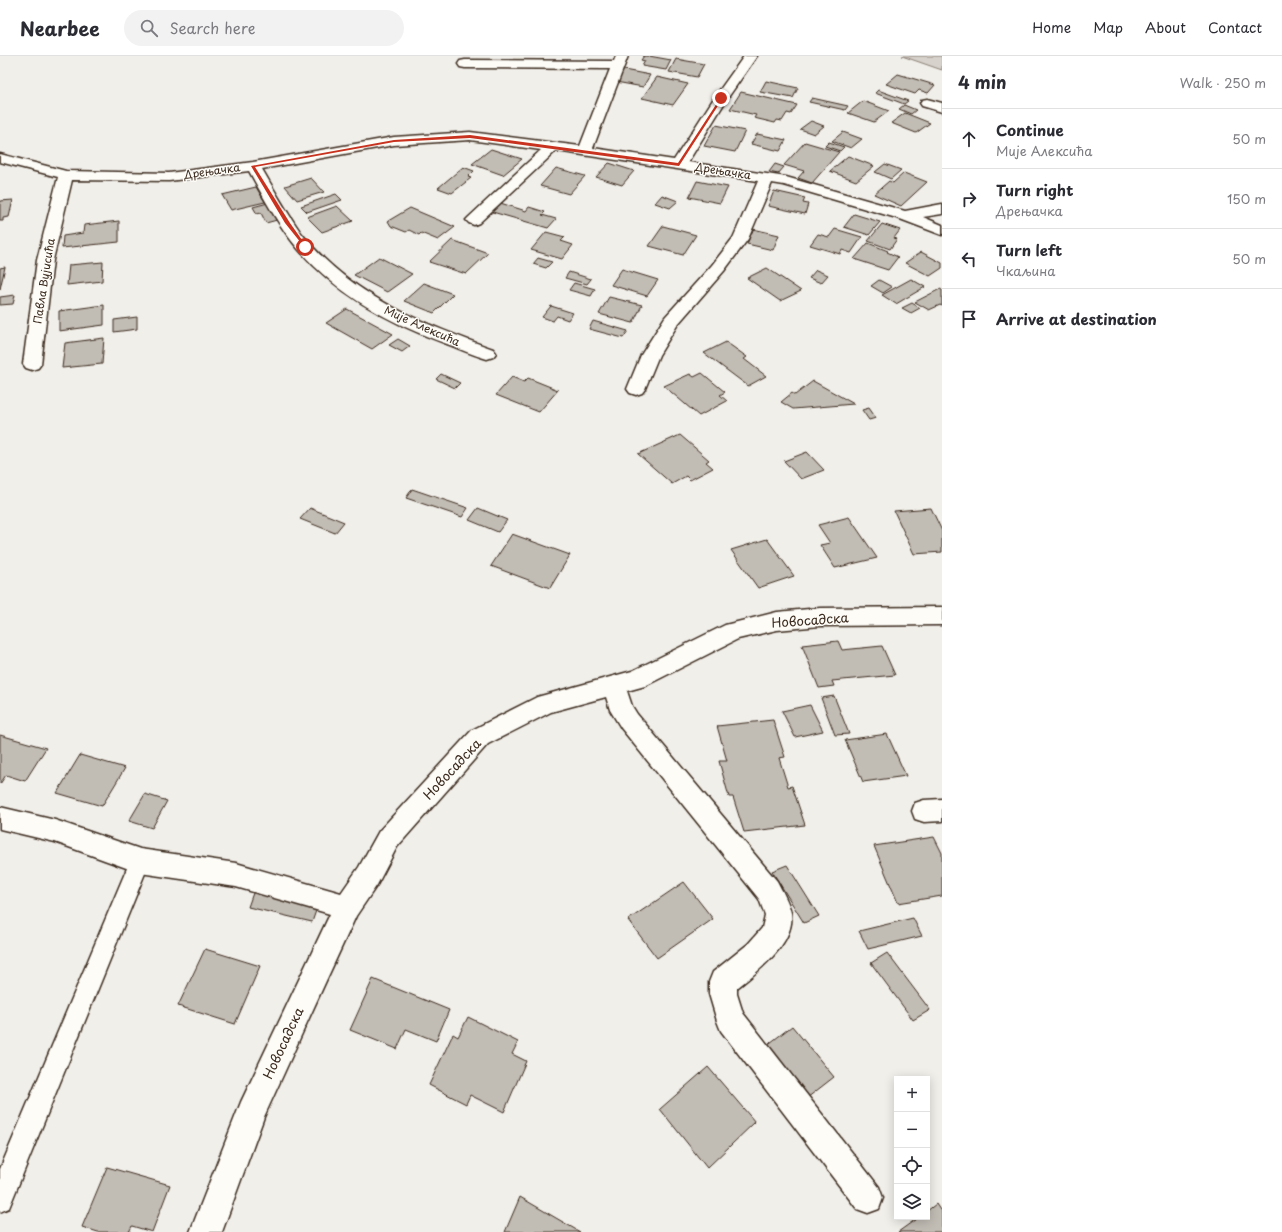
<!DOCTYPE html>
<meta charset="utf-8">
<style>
:root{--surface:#fff;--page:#f2f2f3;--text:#2b2b33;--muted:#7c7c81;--line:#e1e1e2}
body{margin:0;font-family:"Playpen Sans",sans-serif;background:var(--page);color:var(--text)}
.controls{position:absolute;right:12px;bottom:12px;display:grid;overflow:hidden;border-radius:0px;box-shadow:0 2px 10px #0003}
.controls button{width:36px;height:36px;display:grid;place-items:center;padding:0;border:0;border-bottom:1px solid var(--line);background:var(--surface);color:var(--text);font:20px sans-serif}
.stop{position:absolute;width:12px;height:12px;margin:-9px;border:3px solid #c8321e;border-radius:50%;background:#fff}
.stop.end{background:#c8321e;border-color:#fff;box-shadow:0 1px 4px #0008}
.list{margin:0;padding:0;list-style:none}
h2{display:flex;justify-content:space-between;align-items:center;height:52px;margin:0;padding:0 16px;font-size:17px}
h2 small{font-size:13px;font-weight:400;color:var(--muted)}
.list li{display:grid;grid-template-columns:26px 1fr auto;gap:12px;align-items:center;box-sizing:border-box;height:60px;padding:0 16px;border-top:1px solid var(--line)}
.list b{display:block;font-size:15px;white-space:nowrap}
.list p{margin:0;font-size:13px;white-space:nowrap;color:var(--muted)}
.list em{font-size:13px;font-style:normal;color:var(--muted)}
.icon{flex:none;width:22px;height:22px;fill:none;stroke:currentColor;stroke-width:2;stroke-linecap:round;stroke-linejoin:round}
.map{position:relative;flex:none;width:942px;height:1176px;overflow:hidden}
header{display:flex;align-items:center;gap:24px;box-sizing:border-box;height:56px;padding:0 20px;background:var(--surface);border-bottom:1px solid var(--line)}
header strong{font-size:19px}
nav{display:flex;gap:22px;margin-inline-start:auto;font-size:14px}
.search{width:280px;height:36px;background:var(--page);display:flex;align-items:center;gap:10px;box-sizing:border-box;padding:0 14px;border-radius:22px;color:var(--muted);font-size:15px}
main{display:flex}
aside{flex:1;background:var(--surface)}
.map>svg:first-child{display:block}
.green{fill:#d7d2cc;stroke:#897e75}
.building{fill:#c1bcb4;stroke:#3b2a1e}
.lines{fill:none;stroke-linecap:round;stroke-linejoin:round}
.lane-casing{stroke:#3b2a1e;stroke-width:3}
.street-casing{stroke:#3b2a1e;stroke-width:3}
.lane{fill:#fdfcf7;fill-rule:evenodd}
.street{fill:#fdfcf7;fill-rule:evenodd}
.route{fill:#c8321e}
.labels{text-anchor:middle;stroke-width:3;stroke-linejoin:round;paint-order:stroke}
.far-street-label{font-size:11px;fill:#3b2a1e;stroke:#fdfcf7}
.street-label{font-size:13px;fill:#3b2a1e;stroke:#fdfcf7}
</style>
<header>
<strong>Nearbee</strong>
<div class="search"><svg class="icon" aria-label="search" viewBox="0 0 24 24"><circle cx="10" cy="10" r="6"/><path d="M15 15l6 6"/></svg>Search here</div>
<nav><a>Home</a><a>Map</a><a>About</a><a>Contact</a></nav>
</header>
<main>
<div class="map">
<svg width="942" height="1176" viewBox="0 0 942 1176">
<rect width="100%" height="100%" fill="#f1efea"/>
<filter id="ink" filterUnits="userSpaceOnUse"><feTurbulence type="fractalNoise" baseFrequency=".025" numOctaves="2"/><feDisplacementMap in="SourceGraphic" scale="8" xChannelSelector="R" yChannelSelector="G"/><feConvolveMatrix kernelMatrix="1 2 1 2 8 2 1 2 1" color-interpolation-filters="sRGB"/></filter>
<g filter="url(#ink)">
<polygon class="green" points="902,0 942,0 942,14"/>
<g class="building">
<polygon points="644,0 649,0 671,4 666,14 642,10 645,5 641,4"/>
<polygon points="676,3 704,8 697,21 669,16"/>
<polygon points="624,14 650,19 643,31 616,26"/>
<polygon points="898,18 935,29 928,37 919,34 915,38 886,28"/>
<polygon points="657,21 688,28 673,49 642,42"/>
<polygon points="766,25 798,32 793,42 760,36"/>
<polygon points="878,34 908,45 904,48 875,37"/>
<polygon points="741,36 797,49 791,58 787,57 782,65 777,64 775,67 754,62 756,59 730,53"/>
<polygon points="812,42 848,50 845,54 809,46"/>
<polygon points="863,45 889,55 874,66 848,57"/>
<polygon points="904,49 916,54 911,58 899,53"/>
<polygon points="905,57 930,67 916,77 891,67"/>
<polygon points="811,65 824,70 814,78 800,73"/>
<polygon points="716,69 745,75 735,96 704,90"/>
<polygon points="843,76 862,83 851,92 832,85"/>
<polygon points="757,78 786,84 780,95 751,88"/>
<polygon points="805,86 839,96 812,127 798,122 804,115 784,109"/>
<polygon points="829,86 844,91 840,95 825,90"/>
<polygon points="491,93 522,103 503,119 472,108"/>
<polygon points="848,100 874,110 856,125 830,115"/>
<polygon points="609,107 634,115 622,129 596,121"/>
<polygon points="775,108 784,111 778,118 769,116"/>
<polygon points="885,108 901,114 891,123 875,116"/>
<polygon points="463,111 474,115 468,121 471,122 452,137 438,132"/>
<polygon points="556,112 585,120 569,138 540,130"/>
<polygon points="904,117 927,126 901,150 874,138 889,125 893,127"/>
<polygon points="311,122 324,136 297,144 285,130"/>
<polygon points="697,125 728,131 720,147 689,141"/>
<polygon points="256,131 265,146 231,154 222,139"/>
<polygon points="774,135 805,142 803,147 808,148 805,158 768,150"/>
<polygon points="336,138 342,144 307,156 301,150"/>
<polygon points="662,139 678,145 670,152 655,147"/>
<polygon points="13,144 9,161 3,162 3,165 0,165 0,145"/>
<polygon points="497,146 526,155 529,151 545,156 542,159 556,163 548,172 489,155"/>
<polygon points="268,147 277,164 266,167 261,157 257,158 253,151"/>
<polygon points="337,150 353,165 322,176 307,161"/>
<polygon points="410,152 455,171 438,184 421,177 419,179 409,174 406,176 391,170 388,165"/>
<polygon points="854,158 880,166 869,179 844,171"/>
<polygon points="119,165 119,186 62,192 63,180 83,177 84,169"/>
<polygon points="882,168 900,174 894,182 897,183 890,193 868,185"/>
<polygon points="663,170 696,179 683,199 649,190"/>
<polygon points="753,173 779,179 773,194 747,188"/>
<polygon points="835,173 862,181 851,197 842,194 840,198 810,189 818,178 829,181"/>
<polygon points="546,176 565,181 561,185 573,189 562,203 531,194"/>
<polygon points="452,184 488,197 466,218 429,206"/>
<polygon points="868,187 888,195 887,196 898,201 888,214 854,203"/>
<polygon points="921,196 942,207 942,212 930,220 905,207"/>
<polygon points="379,201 412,218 387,236 354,219"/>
<polygon points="538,202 552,206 546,212 533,208"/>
<polygon points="103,206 102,225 67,229 69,209"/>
<polygon points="5,211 0,233 0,212"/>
<polygon points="767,212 801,235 780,245 747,222"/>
<polygon points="622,213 658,224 647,240 611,229"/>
<polygon points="816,214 828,219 821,227 809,222"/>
<polygon points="569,216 591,223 587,228 565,222"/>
<polygon points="911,223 925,231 896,248 882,239"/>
<polygon points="879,224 892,231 883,237 871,230"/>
<polygon points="424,227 453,238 434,257 404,245"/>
<polygon points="574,227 595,233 591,240 569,234"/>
<polygon points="940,233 942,234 942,250 940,249 929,254 915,246"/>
<polygon points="15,239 13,248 0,249 0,241"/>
<polygon points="609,241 642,249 633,267 599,258"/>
<polygon points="912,247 920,252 911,257 902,252"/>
<polygon points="104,249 104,269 59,275 59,255"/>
<polygon points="551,250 573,257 568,264 557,260 553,265 542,261"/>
<polygon points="347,253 393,278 372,293 326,267"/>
<polygon points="137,261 137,273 114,276 114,264"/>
<polygon points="593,265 628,275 623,282 589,273"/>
<polygon points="104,282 102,308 62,312 65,287"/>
<polygon points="398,283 410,290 402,296 389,289"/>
<polygon points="726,286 747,301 744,303 766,320 748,330 704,297"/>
<polygon points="702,317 725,336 720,339 727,345 699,360 664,330 690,318 694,321"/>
<polygon points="441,318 460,327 455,332 436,323"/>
<polygon points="512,321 524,326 528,322 558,334 539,356 496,339"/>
<polygon points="813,325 854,348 793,353 781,346 792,337 795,339"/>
<polygon points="869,352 876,362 869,364 862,354"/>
<polygon points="680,379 709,404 706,406 713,412 690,424 686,420 672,428 638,398"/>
<polygon points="807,396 824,414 801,423 784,405"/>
<polygon points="412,433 468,452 462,461 406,442"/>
<polygon points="310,452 344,466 335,477 300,463"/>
<polygon points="478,452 507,464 498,476 469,464"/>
<polygon points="931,452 942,475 942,496 914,498 894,455"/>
<polygon points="849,461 877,502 835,512 820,489 830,487 818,469"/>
<polygon points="512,478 570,499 550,532 491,510"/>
<polygon points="767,483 794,520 758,532 731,494"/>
<polygon points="838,585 842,594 882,590 895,619 832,625 834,630 819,632 802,589"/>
<polygon points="834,640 849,678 835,679 821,642"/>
<polygon points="810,649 823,675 795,681 782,655"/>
<polygon points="773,664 785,701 779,702 788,731 792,730 805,769 744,776 733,741 729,741 719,705 727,705 717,670"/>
<polygon points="887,678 906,720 863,726 845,684"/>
<polygon points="0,679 46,692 25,725 6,719 0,728"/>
<polygon points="80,699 125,712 102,750 57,737"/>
<polygon points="145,738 167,745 152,772 129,765"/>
<polygon points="934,781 942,797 942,840 898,847 874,790"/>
<polygon points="787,809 819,860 804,867 772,815"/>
<polygon points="684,826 713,863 657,902 628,864"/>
<polygon points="254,834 318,849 312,866 248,851"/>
<polygon points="913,862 922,880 868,893 859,875"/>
<polygon points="205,893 260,910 235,968 178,950"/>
<polygon points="887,897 930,954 913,964 871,907"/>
<polygon points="373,923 449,954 436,985 406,973 397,993 350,974"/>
<polygon points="468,961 518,986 512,998 526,1005 504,1056 470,1039 466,1048 429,1029 453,978 458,981"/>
<polygon points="792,970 834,1021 807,1042 766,990"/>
<polygon points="708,1011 755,1066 707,1112 660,1053"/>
<polygon points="107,1111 170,1129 152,1176 132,1170 129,1176 98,1176 82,1171"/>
<polygon points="520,1141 580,1176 505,1176"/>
<polygon points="936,1148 942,1157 942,1176 898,1176 919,1161 927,1161 927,1155"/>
</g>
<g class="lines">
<defs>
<polygon id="lane" points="140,795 147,798 150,805 9,1152 0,1156 0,1113 130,805 133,798"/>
<g id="street">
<path d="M616,0H628L593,92L674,104L714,42L744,0H757L727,43L688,106L786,121L905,155L942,148V158L923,161L942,169V179L900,163L784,129L772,127L748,183L724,215L678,268L659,299L645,333L642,337L636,339L630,337L627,333L641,299L665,261L712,209L733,182L758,125L556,95L479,167L474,169L469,167L466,164L469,161L541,94L470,84L394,89L262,113C275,135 287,157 302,178C350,240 422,267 493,293L496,297L493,301L487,303C473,299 460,293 447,288C391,268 339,240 299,194C279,171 264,142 249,115L169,125L72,124L53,204L41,308L38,312L32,314L26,312L23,308L37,204L58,121L0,106V98L66,115L169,117L253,106L394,81L470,76L580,90L610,13L465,12L460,11L458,8L460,5L465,4L614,5Z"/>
<polygon points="927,43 942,47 942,56 922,50 920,47 922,44"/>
<path d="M942,551V569L820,570L777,574L738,583L645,630L627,635L632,650L637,658L777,825C782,835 789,846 791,857C796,887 757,916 737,932V938L743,957L879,1131L883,1142L879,1153L868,1157L857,1153L721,975L717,965L709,938V926L713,916L748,888L762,872L765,859L759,843L621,672L610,654L606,641L551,656L488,688L397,791L377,829L356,860L325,927L264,1061L222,1176H190L241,1046L330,858L236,831L140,817L55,786L0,773V751L55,764L140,793L236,807L341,837L359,811L379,775L472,674L537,641L632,615L725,569L777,556L820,552Z"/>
<polygon points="942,743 942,765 924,766 915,763 912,755 915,747 924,744"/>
</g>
</defs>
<use href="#lane" class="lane-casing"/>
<use href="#street" class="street-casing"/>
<use href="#lane" class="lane"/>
<use href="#street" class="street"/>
</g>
</g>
<polygon class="route" points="721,41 723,42 679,110 470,82 394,86 255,111 290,167 307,191 305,192 285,167 251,110 394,84 470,79 678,107"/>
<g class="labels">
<g class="far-street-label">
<text transform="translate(212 115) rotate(-8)" y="4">Дрењачка</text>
<text transform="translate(723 115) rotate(9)" y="4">Дрењачка</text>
<text transform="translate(44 225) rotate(-81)" y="4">Павла Вујисића</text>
<text transform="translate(422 270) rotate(24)" y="4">Мије Алексића</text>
</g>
<g class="street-label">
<text transform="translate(810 564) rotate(-4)" y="5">Новосадска</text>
<text transform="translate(452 713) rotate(-47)" y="5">Новосадска</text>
<text transform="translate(283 987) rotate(-65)" y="5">Новосадска</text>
</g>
</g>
</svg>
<div class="controls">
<button>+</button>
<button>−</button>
<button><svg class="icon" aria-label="locate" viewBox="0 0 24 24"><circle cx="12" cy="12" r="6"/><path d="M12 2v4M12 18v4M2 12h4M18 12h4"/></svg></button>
<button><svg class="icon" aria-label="layers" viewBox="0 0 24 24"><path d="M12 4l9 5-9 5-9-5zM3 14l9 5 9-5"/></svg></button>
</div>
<div class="stop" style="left:305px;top:191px"></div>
<div class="stop end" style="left:721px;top:42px"></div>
</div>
<aside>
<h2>4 min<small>Walk · 250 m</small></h2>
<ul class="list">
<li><svg class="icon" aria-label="ahead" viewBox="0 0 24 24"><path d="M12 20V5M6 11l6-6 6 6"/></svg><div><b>Continue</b><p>Мије Алексића</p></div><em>50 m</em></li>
<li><svg class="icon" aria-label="right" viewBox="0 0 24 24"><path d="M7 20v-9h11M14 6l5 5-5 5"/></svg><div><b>Turn right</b><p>Дрењачка</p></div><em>150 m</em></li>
<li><svg class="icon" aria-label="left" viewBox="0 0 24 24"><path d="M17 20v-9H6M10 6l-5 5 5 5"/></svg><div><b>Turn left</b><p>Чкаљина</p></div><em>50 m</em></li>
<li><svg class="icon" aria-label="arrive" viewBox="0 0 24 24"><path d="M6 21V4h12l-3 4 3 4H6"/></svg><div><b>Arrive at destination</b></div></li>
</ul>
</aside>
</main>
